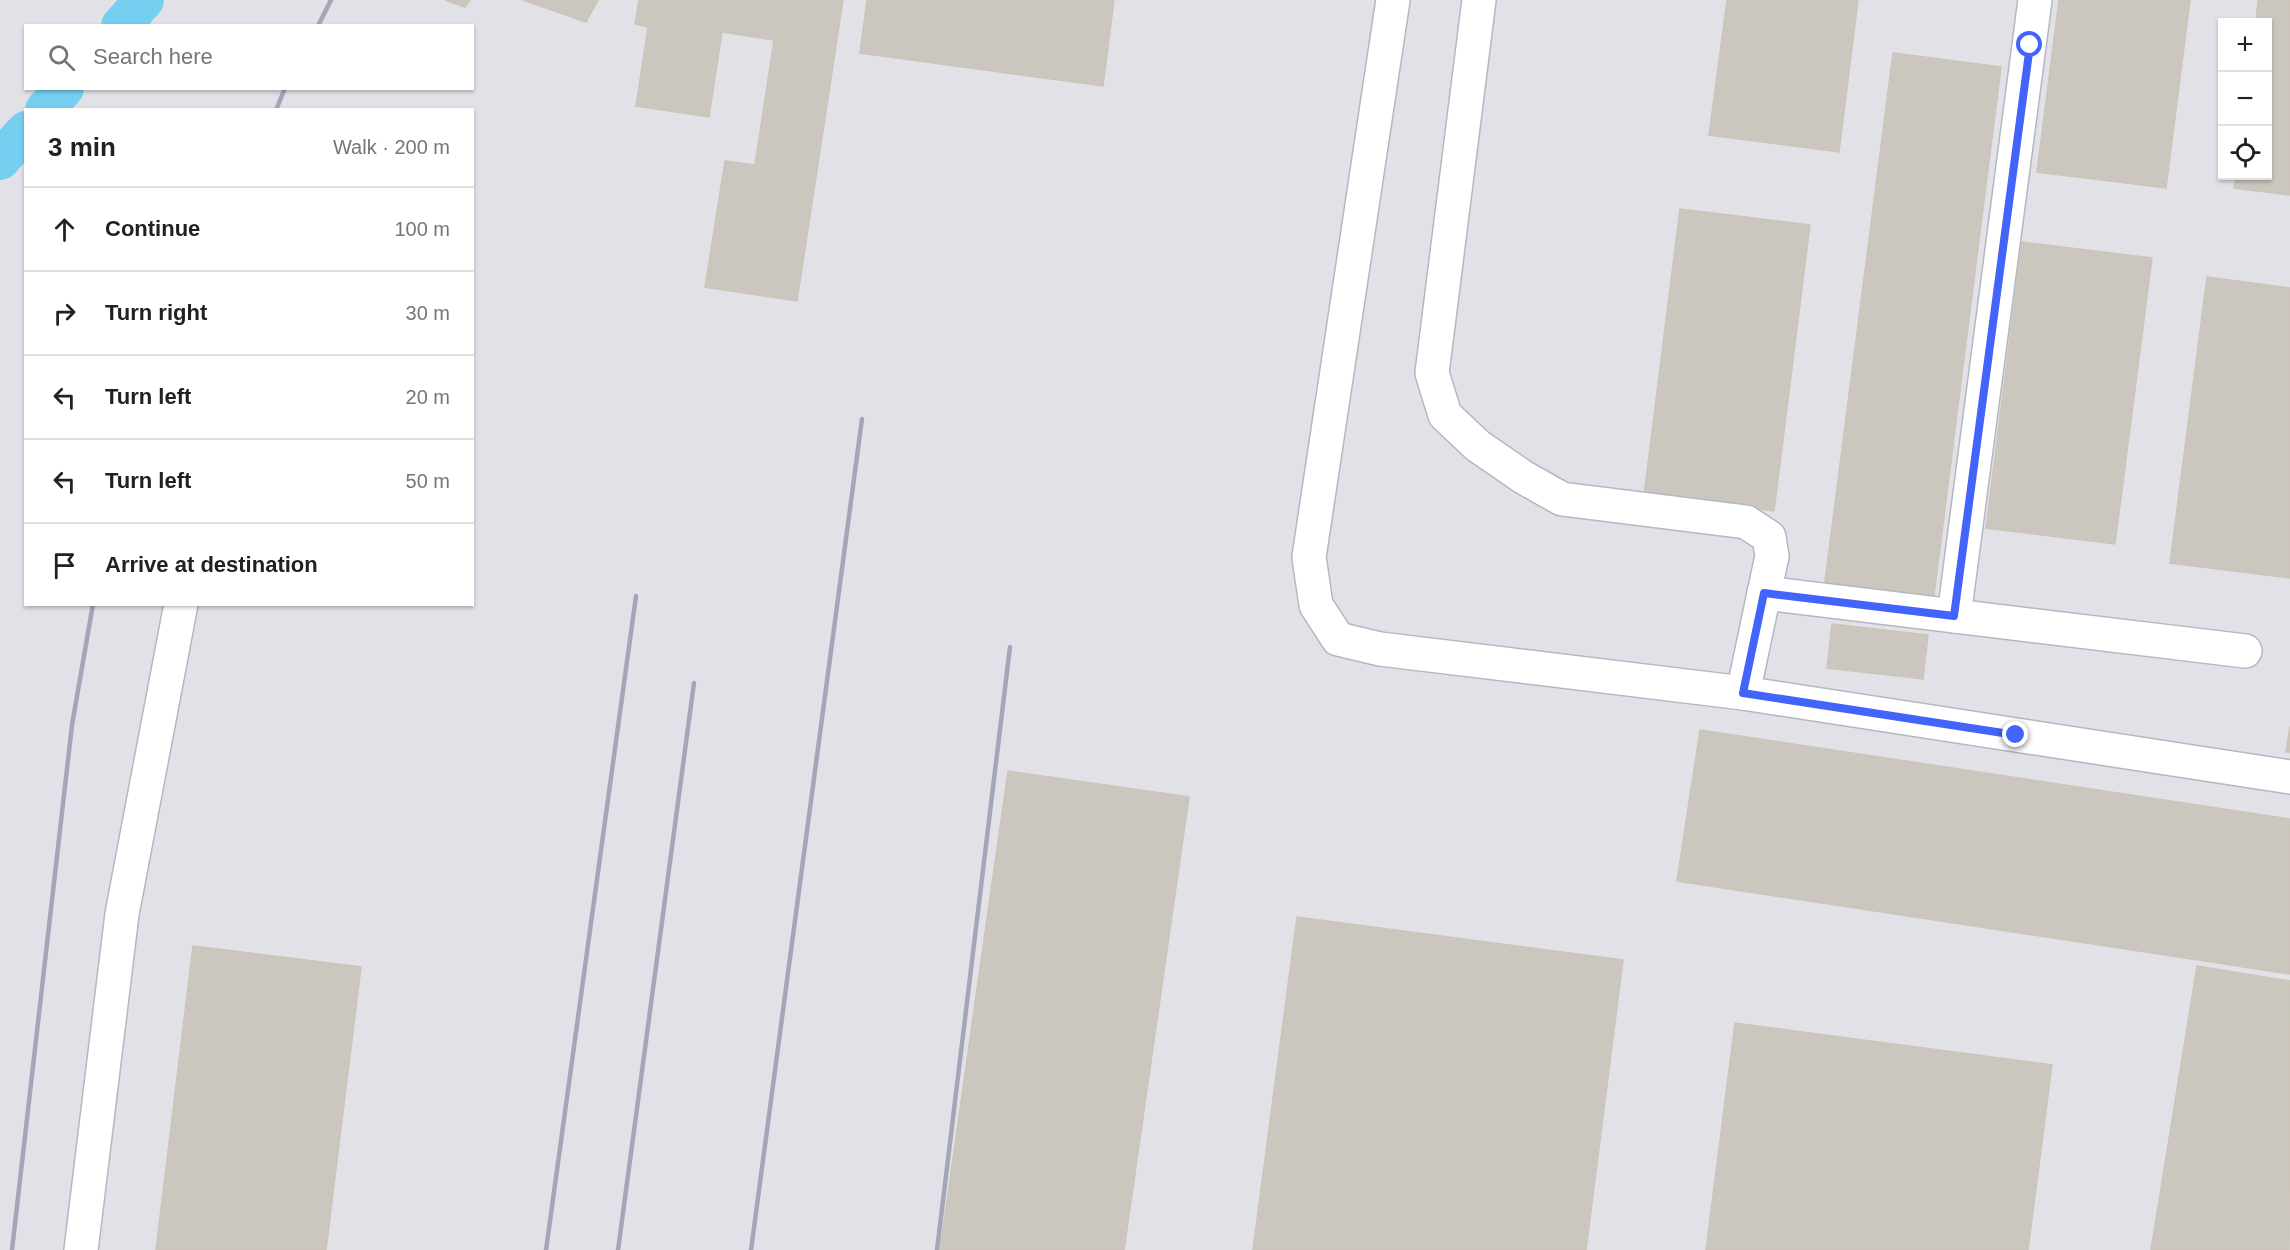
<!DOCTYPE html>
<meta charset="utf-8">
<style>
:root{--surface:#fff;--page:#f6f6f6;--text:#202124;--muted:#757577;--line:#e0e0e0}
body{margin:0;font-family:Helvetica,sans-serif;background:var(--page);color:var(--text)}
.controls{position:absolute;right:18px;top:18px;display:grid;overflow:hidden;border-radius:0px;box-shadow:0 2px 4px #0004}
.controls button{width:54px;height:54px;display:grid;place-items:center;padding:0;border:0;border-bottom:2px solid var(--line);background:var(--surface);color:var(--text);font:30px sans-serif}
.stop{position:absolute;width:18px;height:18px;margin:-14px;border:4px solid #4264fb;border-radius:50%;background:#fff}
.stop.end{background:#4264fb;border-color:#fff;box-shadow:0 2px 6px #0008}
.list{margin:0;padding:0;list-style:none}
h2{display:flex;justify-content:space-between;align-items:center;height:78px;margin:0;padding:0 24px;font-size:26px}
h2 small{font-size:20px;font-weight:400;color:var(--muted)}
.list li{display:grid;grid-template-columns:39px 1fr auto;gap:18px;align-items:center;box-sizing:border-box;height:84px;padding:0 24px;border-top:2px solid var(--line)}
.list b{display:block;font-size:22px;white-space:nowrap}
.list em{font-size:20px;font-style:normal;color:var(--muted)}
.icon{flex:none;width:33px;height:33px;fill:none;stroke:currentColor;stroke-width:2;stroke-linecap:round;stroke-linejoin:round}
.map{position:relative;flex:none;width:2290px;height:1250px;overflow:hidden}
.search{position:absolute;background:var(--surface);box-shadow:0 2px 4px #0004;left:24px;top:24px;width:450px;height:66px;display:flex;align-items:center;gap:15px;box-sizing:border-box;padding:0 21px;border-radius:0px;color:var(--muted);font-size:22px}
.panel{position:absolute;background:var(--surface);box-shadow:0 2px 4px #0004;left:24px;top:108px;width:450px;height:498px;border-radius:0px}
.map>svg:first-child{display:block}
.industrial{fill:#e3e1e8;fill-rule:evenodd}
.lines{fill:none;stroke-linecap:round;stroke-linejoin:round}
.canal{stroke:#75cff0;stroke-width:40}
.building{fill:#cbc7bf;stroke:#cbc5ba;stroke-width:1.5}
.minor-casing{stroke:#b4b7c1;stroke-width:36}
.minor{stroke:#fff;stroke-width:33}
.rail{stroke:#a3a6b8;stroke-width:4.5}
.route{stroke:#4264fb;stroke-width:8}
</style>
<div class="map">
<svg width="2290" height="1250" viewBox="0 0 2290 1250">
<rect width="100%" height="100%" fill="#efe9e1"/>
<path class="industrial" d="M0,0H2290V1250H0ZM2222,22H2268V176H2222ZM26,26H472V88H26ZM26,110H472V604H26Z"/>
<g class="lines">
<g class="canal">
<polyline points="121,26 144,0"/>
<polyline points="45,110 64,88"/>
<polyline points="0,160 26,131"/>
</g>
</g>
<g class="building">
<polygon points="445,0 470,0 465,7"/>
<polygon points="523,0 598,0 586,22"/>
<polygon points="639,0 843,0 797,301 705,287 725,161 755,165 774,40 722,32 709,117 636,106 648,27 635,24"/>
<polygon points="867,0 1114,0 1103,86 860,53"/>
<polygon points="1727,0 1858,0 1839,152 1709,135"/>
<polygon points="2059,0 2190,0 2166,188 2037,172"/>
<polygon points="2258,0 2290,0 2290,195 2234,188 2236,176 2268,176 2268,22 2256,22"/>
<polygon points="1893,53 2001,67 1933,603 1824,589"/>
<polygon points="1680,209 1810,225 1774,511 1644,495"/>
<polygon points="2022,242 2152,258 2115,544 1986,528"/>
<polygon points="2207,277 2290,288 2290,578 2170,563"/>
<polygon points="1832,624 1928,635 1923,679 1827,668"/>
<polygon points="2290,726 2290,752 2286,752"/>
<polygon points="1700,730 2290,819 2290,974 1677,881"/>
<polygon points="1008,771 1189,797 1124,1250 940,1250"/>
<polygon points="1297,917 1623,960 1586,1250 1253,1250"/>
<polygon points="193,946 361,967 326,1250 156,1250"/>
<polygon points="2197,966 2290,981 2289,1250 2151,1250"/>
<polygon points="1735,1023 2052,1065 2028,1250 1706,1250"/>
</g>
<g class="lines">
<defs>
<g id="minor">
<polyline points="1393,0 1309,557 1316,605 1338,639 1380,649 1743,693 2290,777"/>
<polyline points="1479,0 1432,373 1445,415 1478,446 1523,477 1562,499 1746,522 1769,537 1772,556 1743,693"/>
<polyline points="1764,593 2245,651"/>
<polyline points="1954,616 2035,0"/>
<polyline points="81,1250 122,914 181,604"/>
</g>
</defs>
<use href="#minor" class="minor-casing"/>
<use href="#minor" class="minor"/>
<g class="rail">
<polyline points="318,26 331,0"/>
<polyline points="276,110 285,88"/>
<polyline points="12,1250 72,725 93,604"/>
<polyline points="546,1250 636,596"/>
<polyline points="618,1250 694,683"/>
<polyline points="751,1250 862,419"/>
<polyline points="937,1250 1010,647"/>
</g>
</g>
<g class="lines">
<polyline class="route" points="2016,735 1743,693 1764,593 1954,616 2030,45"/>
</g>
</svg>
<div class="controls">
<button>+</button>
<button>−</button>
<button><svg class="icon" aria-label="locate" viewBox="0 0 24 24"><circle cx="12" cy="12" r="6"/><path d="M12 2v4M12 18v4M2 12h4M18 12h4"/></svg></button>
</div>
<div class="stop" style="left:2030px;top:45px"></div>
<div class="stop end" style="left:2016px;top:735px"></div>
<div class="search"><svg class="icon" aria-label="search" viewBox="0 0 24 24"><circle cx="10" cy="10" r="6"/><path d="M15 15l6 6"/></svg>Search here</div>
<section class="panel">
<h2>3 min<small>Walk · 200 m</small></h2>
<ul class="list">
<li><svg class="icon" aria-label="ahead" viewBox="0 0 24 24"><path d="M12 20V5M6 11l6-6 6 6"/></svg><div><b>Continue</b></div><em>100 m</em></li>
<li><svg class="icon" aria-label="right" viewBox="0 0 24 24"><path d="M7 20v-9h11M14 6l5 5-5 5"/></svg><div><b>Turn right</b></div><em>30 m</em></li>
<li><svg class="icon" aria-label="left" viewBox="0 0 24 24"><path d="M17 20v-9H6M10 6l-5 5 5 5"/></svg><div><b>Turn left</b></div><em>20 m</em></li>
<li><svg class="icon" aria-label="left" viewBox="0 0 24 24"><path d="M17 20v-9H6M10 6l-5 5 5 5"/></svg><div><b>Turn left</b></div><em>50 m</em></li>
<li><svg class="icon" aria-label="arrive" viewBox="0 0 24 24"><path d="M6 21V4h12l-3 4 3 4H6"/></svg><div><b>Arrive at destination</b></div></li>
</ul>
</section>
</div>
